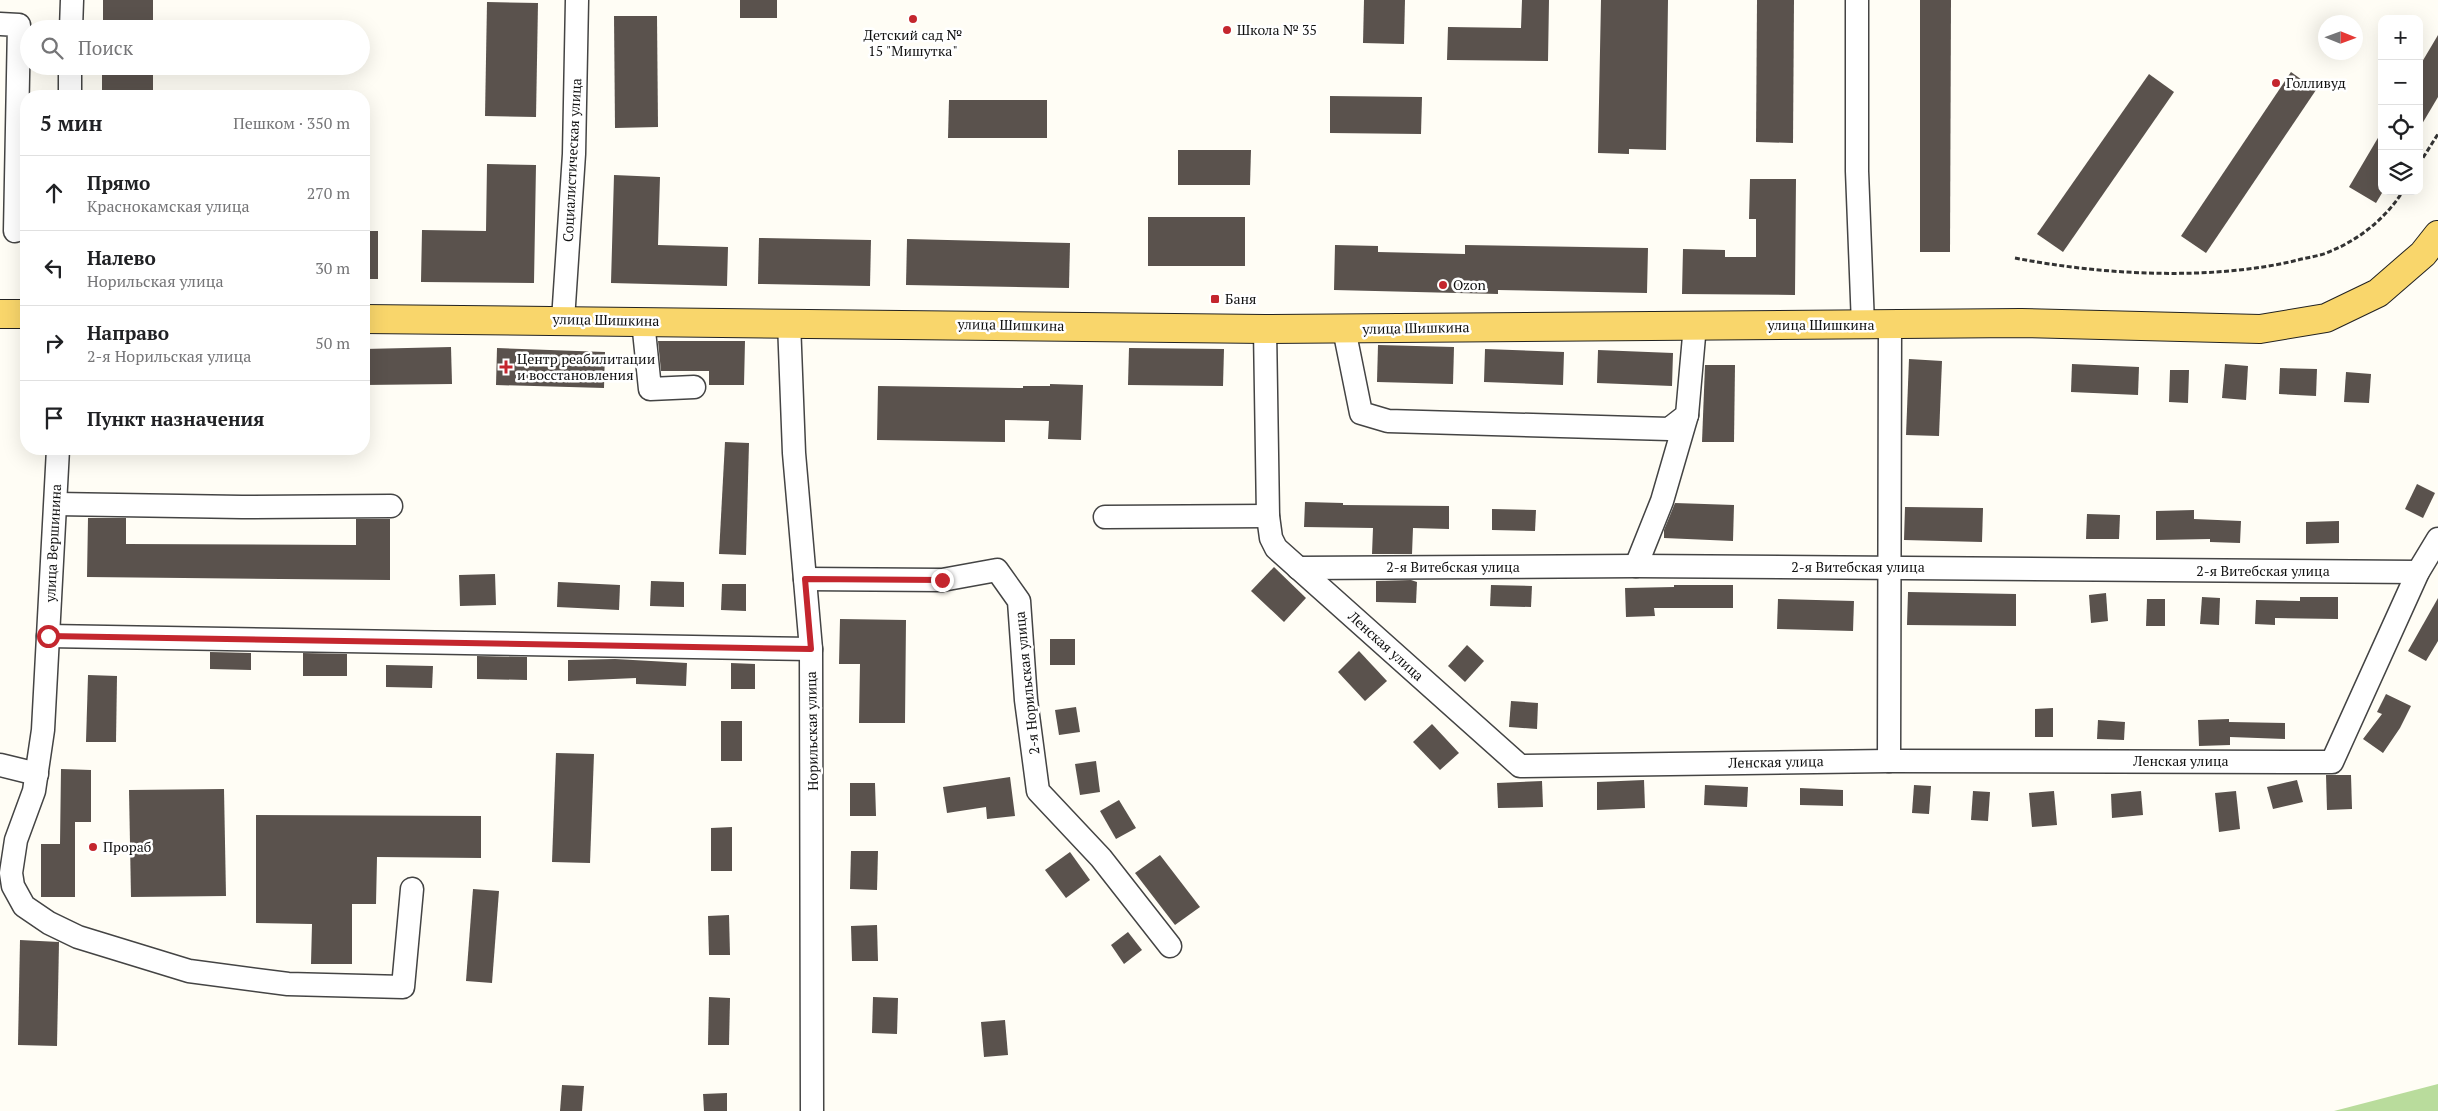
<!DOCTYPE html>
<html lang="ru">
<meta charset="utf-8">
<style>
:root{--surface:#fff;--page:#f6f6f6;--text:#202124;--muted:#757577;--line:#e0e0e0}
body{margin:0;font-family:"PT Serif",serif;background:var(--page);color:var(--text)}
.controls{position:absolute;right:15px;top:15px;display:grid;overflow:hidden;border-radius:10px;box-shadow:0 5px 20px #0002}
.controls button{width:45px;height:45px;display:grid;place-items:center;padding:0;border:0;border-bottom:1px solid var(--line);background:var(--surface);color:var(--text);font:25px sans-serif}
.compass{position:absolute;left:2318px;top:15px;width:45px;height:45px;border-radius:50%;background:var(--surface);box-shadow:0 5px 20px #0002;rotate:91deg}
.stop{position:absolute;width:15px;height:15px;margin:-11px;border:4px solid #c4262e;border-radius:50%;background:#fff}
.stop.end{background:#c4262e;border-color:#fff;box-shadow:0 1px 5px #0008}
.list{margin:0;padding:0;list-style:none}
h2{display:flex;justify-content:space-between;align-items:center;height:65px;margin:0;padding:0 20px;font-size:21px}
h2 small{font-size:16px;font-weight:400;color:var(--muted)}
.list li{display:grid;grid-template-columns:32px 1fr auto;gap:15px;align-items:center;box-sizing:border-box;height:75px;padding:0 20px;border-top:1px solid var(--line)}
.list b{display:block;font-size:19px;white-space:nowrap}
.list p{margin:0;font-size:16px;white-space:nowrap;color:var(--muted)}
.list em{font-size:16px;font-style:normal;color:var(--muted)}
.icon{flex:none;width:28px;height:28px;fill:none;stroke:currentColor;stroke-width:2;stroke-linecap:round;stroke-linejoin:round}
.map{position:relative;flex:none;width:2438px;height:1111px;overflow:hidden}
.search{position:absolute;background:var(--surface);box-shadow:0 5px 20px #0002;left:20px;top:20px;width:350px;height:55px;display:flex;align-items:center;gap:12px;box-sizing:border-box;padding:0 18px;border-radius:28px;color:var(--muted);font-size:19px}
.panel{position:absolute;background:var(--surface);box-shadow:0 5px 20px #0002;left:20px;top:90px;width:350px;height:365px;border-radius:20px}
.map>svg:first-child{display:block}
.forest{fill:#b9dc9c}
.building{fill:#5a524d}
.lines{fill:none;stroke-linecap:round;stroke-linejoin:round}
.minor-casing{stroke:#444;stroke-width:25}
.major-casing{stroke:#222;stroke-width:30}
.path{stroke:#333;stroke-width:3;stroke-dasharray:5 2.5;stroke-linecap:butt}
.minor{stroke:#fff;stroke-width:22}
.major{stroke:#f9d66b;stroke-width:28}
.route{stroke:#c4262e;stroke-width:6}
.poi-dot{fill:#c4262e;stroke:#fff;stroke-width:2}
.labels{text-anchor:middle;stroke-width:5;stroke-linejoin:round;paint-order:stroke}
.poi-label{font-size:14px;fill:#111;stroke:#fff;text-anchor:start}
.street-label{font-size:14px;fill:#111;stroke:#fff}
</style>
<div class="map">
<svg width="2438" height="1111" viewBox="0 0 2438 1111">
<rect width="100%" height="100%" fill="#fffdf5"/>
<polygon class="forest" points="2438,1084 2438,1111 2334,1111"/>
<g class="building">
<rect x="103" y="0" width="50" height="29"/>
<rect x="740" y="0" width="37" height="18"/>
<polygon points="1364,0 1405,0 1404,44 1363,43"/>
<polygon points="1522,0 1549,0 1548,61 1447,60 1448,27 1521,28"/>
<polygon points="1601,0 1668,0 1666,150 1629,149 1629,154 1598,153"/>
<polygon points="1757,0 1794,0 1793,143 1756,142"/>
<polygon points="1920,0 1951,0 1950,252 1920,252"/>
<polygon points="487,2 538,3 536,117 485,116"/>
<polygon points="614,16 657,16 658,127 615,128"/>
<polygon points="2438,35 2438,97 2419,129 2419,67"/>
<rect x="102" y="66" width="51" height="30"/>
<polygon points="2291,72 2316,90 2206,253 2181,236"/>
<polygon points="2149,74 2174,92 2063,252 2037,234"/>
<polygon points="1330,96 1422,97 1421,134 1330,133"/>
<polygon points="949,100 1047,100 1047,138 948,138"/>
<polygon points="2382,131 2382,193 2376,203 2349,187"/>
<polygon points="1178,150 1251,150 1250,185 1178,185"/>
<polygon points="487,164 536,165 534,283 421,282 422,230 486,231"/>
<polygon points="614,175 660,177 658,245 728,247 727,286 611,283"/>
<polygon points="1750,179 1796,179 1795,295 1682,294 1683,249 1725,250 1725,257 1756,257 1756,219 1749,219"/>
<rect x="1148" y="217" width="97" height="49"/>
<rect x="364" y="231" width="14" height="48"/>
<polygon points="759,238 871,240 870,286 758,284"/>
<polygon points="907,239 1070,243 1069,288 906,285"/>
<polygon points="1335,245 1378,246 1378,252 1465,254 1465,245 1648,248 1647,293 1498,290 1498,294 1334,290"/>
<polygon points="658,341 745,341 744,385 709,385 709,371 661,371"/>
<polygon points="1378,345 1454,347 1453,384 1377,382"/>
<polygon points="451,347 452,384 364,385 364,349"/>
<polygon points="497,348 605,352 604,388 496,385"/>
<polygon points="1129,348 1224,349 1223,386 1128,385"/>
<polygon points="1485,349 1564,352 1563,385 1484,382"/>
<polygon points="1598,350 1673,353 1672,386 1597,383"/>
<polygon points="1909,359 1942,361 1939,436 1906,435"/>
<polygon points="2072,364 2139,367 2138,395 2071,392"/>
<polygon points="2225,364 2248,366 2246,400 2222,398"/>
<polygon points="1705,365 1735,365 1734,442 1702,442"/>
<polygon points="2280,368 2317,369 2316,396 2279,394"/>
<polygon points="2170,370 2189,370 2188,403 2169,402"/>
<polygon points="2346,372 2371,374 2369,403 2344,402"/>
<polygon points="1050,384 1083,385 1081,440 1048,439 1049,421 1005,420 1005,442 877,440 878,386 1023,388 1023,386 1050,386"/>
<polygon points="725,442 749,443 746,555 719,554"/>
<polygon points="2417,484 2435,493 2423,518 2405,509"/>
<polygon points="1305,502 1343,503 1343,505 1449,506 1449,529 1413,528 1412,554 1372,554 1373,528 1304,527"/>
<polygon points="1675,503 1734,505 1733,541 1664,538 1664,530"/>
<polygon points="1905,507 1983,508 1982,542 1904,540"/>
<polygon points="1492,509 1536,510 1535,531 1492,530"/>
<polygon points="2194,510 2194,519 2241,521 2240,543 2210,542 2210,539 2156,540 2156,511"/>
<polygon points="2087,514 2120,515 2119,539 2086,539"/>
<polygon points="88,518 126,518 126,544 356,545 356,519 390,519 390,580 87,577"/>
<polygon points="2339,521 2339,543 2306,544 2306,522"/>
<polygon points="1274,567 1306,598 1284,622 1251,591"/>
<polygon points="495,574 496,605 460,606 459,575"/>
<polygon points="1411,580 1417,582 1416,603 1376,602 1376,581"/>
<polygon points="651,581 684,582 684,607 650,606"/>
<polygon points="558,582 620,585 619,610 557,607"/>
<polygon points="722,584 746,584 746,611 721,610"/>
<polygon points="1491,585 1532,586 1531,607 1490,606"/>
<polygon points="1674,585 1733,585 1733,608 1654,608 1655,616 1626,617 1625,588 1674,587"/>
<polygon points="1908,592 2016,594 2016,626 1907,625"/>
<polygon points="2106,593 2108,621 2091,623 2089,595"/>
<polygon points="2202,597 2220,598 2219,625 2200,624"/>
<polygon points="2300,597 2338,597 2338,619 2275,618 2275,625 2255,624 2256,600 2300,601"/>
<polygon points="2438,598 2438,641 2426,661 2408,651"/>
<polygon points="1778,599 1854,601 1853,631 1777,629"/>
<polygon points="2147,599 2165,599 2165,626 2146,626"/>
<polygon points="840,619 906,620 905,723 859,723 860,664 839,664"/>
<rect x="1050" y="639" width="25" height="26"/>
<polygon points="1467,645 1484,661 1465,682 1448,666"/>
<polygon points="1359,651 1387,681 1365,701 1338,672"/>
<polygon points="210,652 251,653 251,670 210,669"/>
<polygon points="303,653 347,654 347,676 303,676"/>
<polygon points="477,656 527,657 527,680 477,679"/>
<polygon points="615,659 687,663 686,686 636,684 636,678 568,681 568,660"/>
<polygon points="731,663 755,664 755,689 731,689"/>
<polygon points="386,665 433,666 432,688 386,687"/>
<polygon points="88,675 117,676 116,742 86,742"/>
<polygon points="2386,694 2411,706 2400,728 2383,753 2363,739 2382,714 2377,712"/>
<polygon points="1511,701 1538,703 1537,729 1509,727"/>
<polygon points="1076,707 1080,732 1059,735 1055,710"/>
<polygon points="2053,708 2053,737 2035,737 2035,709"/>
<polygon points="2229,719 2229,722 2285,723 2285,739 2230,737 2230,745 2199,746 2198,720"/>
<polygon points="2098,720 2125,722 2124,740 2097,739"/>
<rect x="721" y="721" width="21" height="40"/>
<polygon points="1432,724 1459,753 1440,770 1413,742"/>
<polygon points="556,753 594,754 590,863 552,862"/>
<polygon points="1096,761 1100,792 1080,795 1075,764"/>
<polygon points="61,769 91,770 91,822 75,822 75,897 41,897 41,844 60,844"/>
<polygon points="2326,775 2351,775 2352,809 2327,810"/>
<polygon points="1010,777 1015,816 987,819 986,807 947,813 943,787"/>
<polygon points="1644,780 1645,808 1597,810 1597,782"/>
<polygon points="2297,780 2303,802 2273,809 2267,787"/>
<polygon points="1542,781 1543,807 1498,808 1497,783"/>
<polygon points="850,783 875,783 876,816 850,816"/>
<polygon points="1705,785 1748,787 1747,807 1704,805"/>
<polygon points="1914,785 1931,786 1929,814 1912,813"/>
<polygon points="1800,788 1843,790 1843,806 1800,805"/>
<polygon points="224,789 226,896 131,897 129,790"/>
<polygon points="1973,791 1990,792 1988,821 1971,820"/>
<polygon points="2054,791 2057,825 2032,827 2029,793"/>
<polygon points="2141,791 2143,815 2112,818 2111,794"/>
<polygon points="2236,791 2240,829 2219,832 2215,793"/>
<polygon points="1119,800 1136,828 1116,839 1100,811"/>
<polygon points="256,815 481,816 481,858 377,857 376,904 352,904 352,964 311,964 312,924 256,923"/>
<polygon points="732,827 732,871 711,871 711,828"/>
<polygon points="851,851 878,851 877,890 850,889"/>
<polygon points="1070,852 1090,880 1066,898 1045,870"/>
<polygon points="1160,855 1200,907 1175,925 1135,873"/>
<polygon points="473,889 499,891 492,983 466,981"/>
<polygon points="729,915 730,955 709,955 708,916"/>
<polygon points="877,925 878,961 852,961 851,926"/>
<polygon points="1128,932 1142,950 1124,964 1111,945"/>
<polygon points="20,940 59,942 57,1046 18,1045"/>
<polygon points="709,997 730,998 729,1045 708,1045"/>
<polygon points="873,997 898,998 897,1034 872,1033"/>
<polygon points="1005,1020 1008,1055 984,1057 981,1022"/>
<polygon points="562,1085 584,1086 582,1111 560,1111"/>
<polygon points="727,1093 727,1111 704,1111 703,1094"/>
</g>
<g class="lines">
<defs>
<g id="minor">
<polyline points="1857,0 1857,171 1863,325"/>
<polyline points="0,24 19,25 15,231"/>
<polyline points="71,29 72,0"/>
<polyline points="70,96 70,66"/>
<polyline points="563,320 574,154 577,0"/>
<polyline points="643,321 650,389 694,387"/>
<polyline points="789,322 794,453 811,649 812,1111"/>
<polyline points="1265,329 1268,516 1271,538 1276,548 1520,766 1889,761 2332,762 2418,572 2438,539"/>
<polyline points="1344,329 1361,413 1388,421 1669,429 1687,415 1695,325"/>
<polyline points="58,449 43,730 34,791 16,840 11,873 13,886 24,906 49,923 78,937 189,971 288,984 403,987 412,889"/>
<polyline points="56,504 242,507 391,506"/>
<polyline points="1105,517 1268,516"/>
<polyline points="1636,566 1662,501 1687,415"/>
<polyline points="1298,568 1636,566 2418,572"/>
<polyline points="805,579 942,580 997,570 1019,601 1026,700 1038,791 1101,858 1170,946"/>
<polyline points="48,636 811,649"/>
<polyline points="1889,761 1890,324"/>
<polyline points="0,765 37,774"/>
</g>
<g id="major">
<polyline points="0,314 26,314"/>
<polyline points="364,319 1265,329 2021,323 2260,329 2326,318 2378,293 2423,254 2438,235"/>
</g>
</defs>
<use href="#minor" class="minor-casing"/>
<use href="#major" class="major-casing"/>
<g class="path">
<polyline points="2419,164 2438,134"/>
<path d="M2015,258C2102,275 2212,281 2298,260C2309,257 2321,256 2331,251C2360,239 2386,218 2403,191"/>
</g>
<use href="#minor" class="minor"/>
<use href="#major" class="major"/>
</g>
<g class="lines">
<polyline class="route" points="48,636 811,649 805,579 942,580"/>
</g>
<g class="poi-dot">
<circle cx="913" cy="19" r="5"/>
<circle cx="1227" cy="30" r="5"/>
<circle cx="2276" cy="83" r="5"/>
<circle cx="1443" cy="285" r="5"/>
<rect x="1210" y="294" width="10" height="10" rx="2.5"/>
<path d="M503.5 359.5h5v5h5v5h-5v5h-5v-5h-5v-5h5z"/>
<circle cx="93" cy="847" r="5"/>
</g>
<g class="labels">
<g class="poi-label">
<text x="1237" y="35">Школа № 35</text>
<text x="913" y="40" text-anchor="middle">Детский сад №<tspan x="913" dy="16">15 "Мишутка"</tspan></text>
<text x="2286" y="88">Голливуд</text>
<text x="1453" y="290">Ozon</text>
<text x="1225" y="304">Баня</text>
<text x="517" y="364">Центр реабилитации<tspan x="517" dy="16">и восстановления</tspan></text>
<text x="103" y="852">Прораб</text>
</g>
<g class="street-label">
<text transform="translate(572 160) rotate(-87)" y="5">Социалистическая улица</text>
<text transform="translate(606 320) rotate(1)" y="5">улица Шишкина</text>
<text transform="translate(1011 325) rotate(1)" y="5">улица Шишкина</text>
<text x="1821" y="330">улица Шишкина</text>
<text transform="translate(1416 328) rotate(-1)" y="5">улица Шишкина</text>
<text transform="translate(53 543) rotate(-87)" y="5">улица Вершинина</text>
<text x="1453" y="572">2-я Витебская улица</text>
<text x="1858" y="572">2-я Витебская улица</text>
<text x="2263" y="576">2-я Витебская улица</text>
<text transform="translate(1386 646) rotate(42)" y="5">Ленская улица</text>
<text transform="translate(1027 683) rotate(-96)" y="5">2-я Норильская улица</text>
<text transform="translate(812 731) rotate(-91)" y="5">Норильская улица</text>
<text x="2181" y="766">Ленская улица</text>
<text transform="translate(1776 762) rotate(-1)" y="5">Ленская улица</text>
</g>
</g>
</svg>
<div class="controls">
<button>+</button>
<button>−</button>
<button><svg class="icon" aria-label="locate" viewBox="0 0 24 24"><circle cx="12" cy="12" r="6"/><path d="M12 2v4M12 18v4M2 12h4M18 12h4"/></svg></button>
<button><svg class="icon" aria-label="layers" viewBox="0 0 24 24"><path d="M12 4l9 5-9 5-9-5zM3 14l9 5 9-5"/></svg></button>
</div>
<svg class="compass" viewBox="-18 -18 36 36"><path d="M0-13l5 13h-10z" fill="#e53935"/><path d="M0 13l5-13h-10z" fill="#757577"/></svg>
<div class="stop" style="left:48px;top:636px"></div>
<div class="stop end" style="left:942px;top:580px"></div>
<div class="search"><svg class="icon" aria-label="search" viewBox="0 0 24 24"><circle cx="10" cy="10" r="6"/><path d="M15 15l6 6"/></svg>Поиск</div>
<section class="panel">
<h2>5 мин<small>Пешком · 350 m</small></h2>
<ul class="list">
<li><svg class="icon" aria-label="ahead" viewBox="0 0 24 24"><path d="M12 20V5M6 11l6-6 6 6"/></svg><div><b>Прямо</b><p>Краснокамская улица</p></div><em>270 m</em></li>
<li><svg class="icon" aria-label="left" viewBox="0 0 24 24"><path d="M17 20v-9H6M10 6l-5 5 5 5"/></svg><div><b>Налево</b><p>Норильская улица</p></div><em>30 m</em></li>
<li><svg class="icon" aria-label="right" viewBox="0 0 24 24"><path d="M7 20v-9h11M14 6l5 5-5 5"/></svg><div><b>Направо</b><p>2-я Норильская улица</p></div><em>50 m</em></li>
<li><svg class="icon" aria-label="arrive" viewBox="0 0 24 24"><path d="M6 21V4h12l-3 4 3 4H6"/></svg><div><b>Пункт назначения</b></div></li>
</ul>
</section>
</div>
